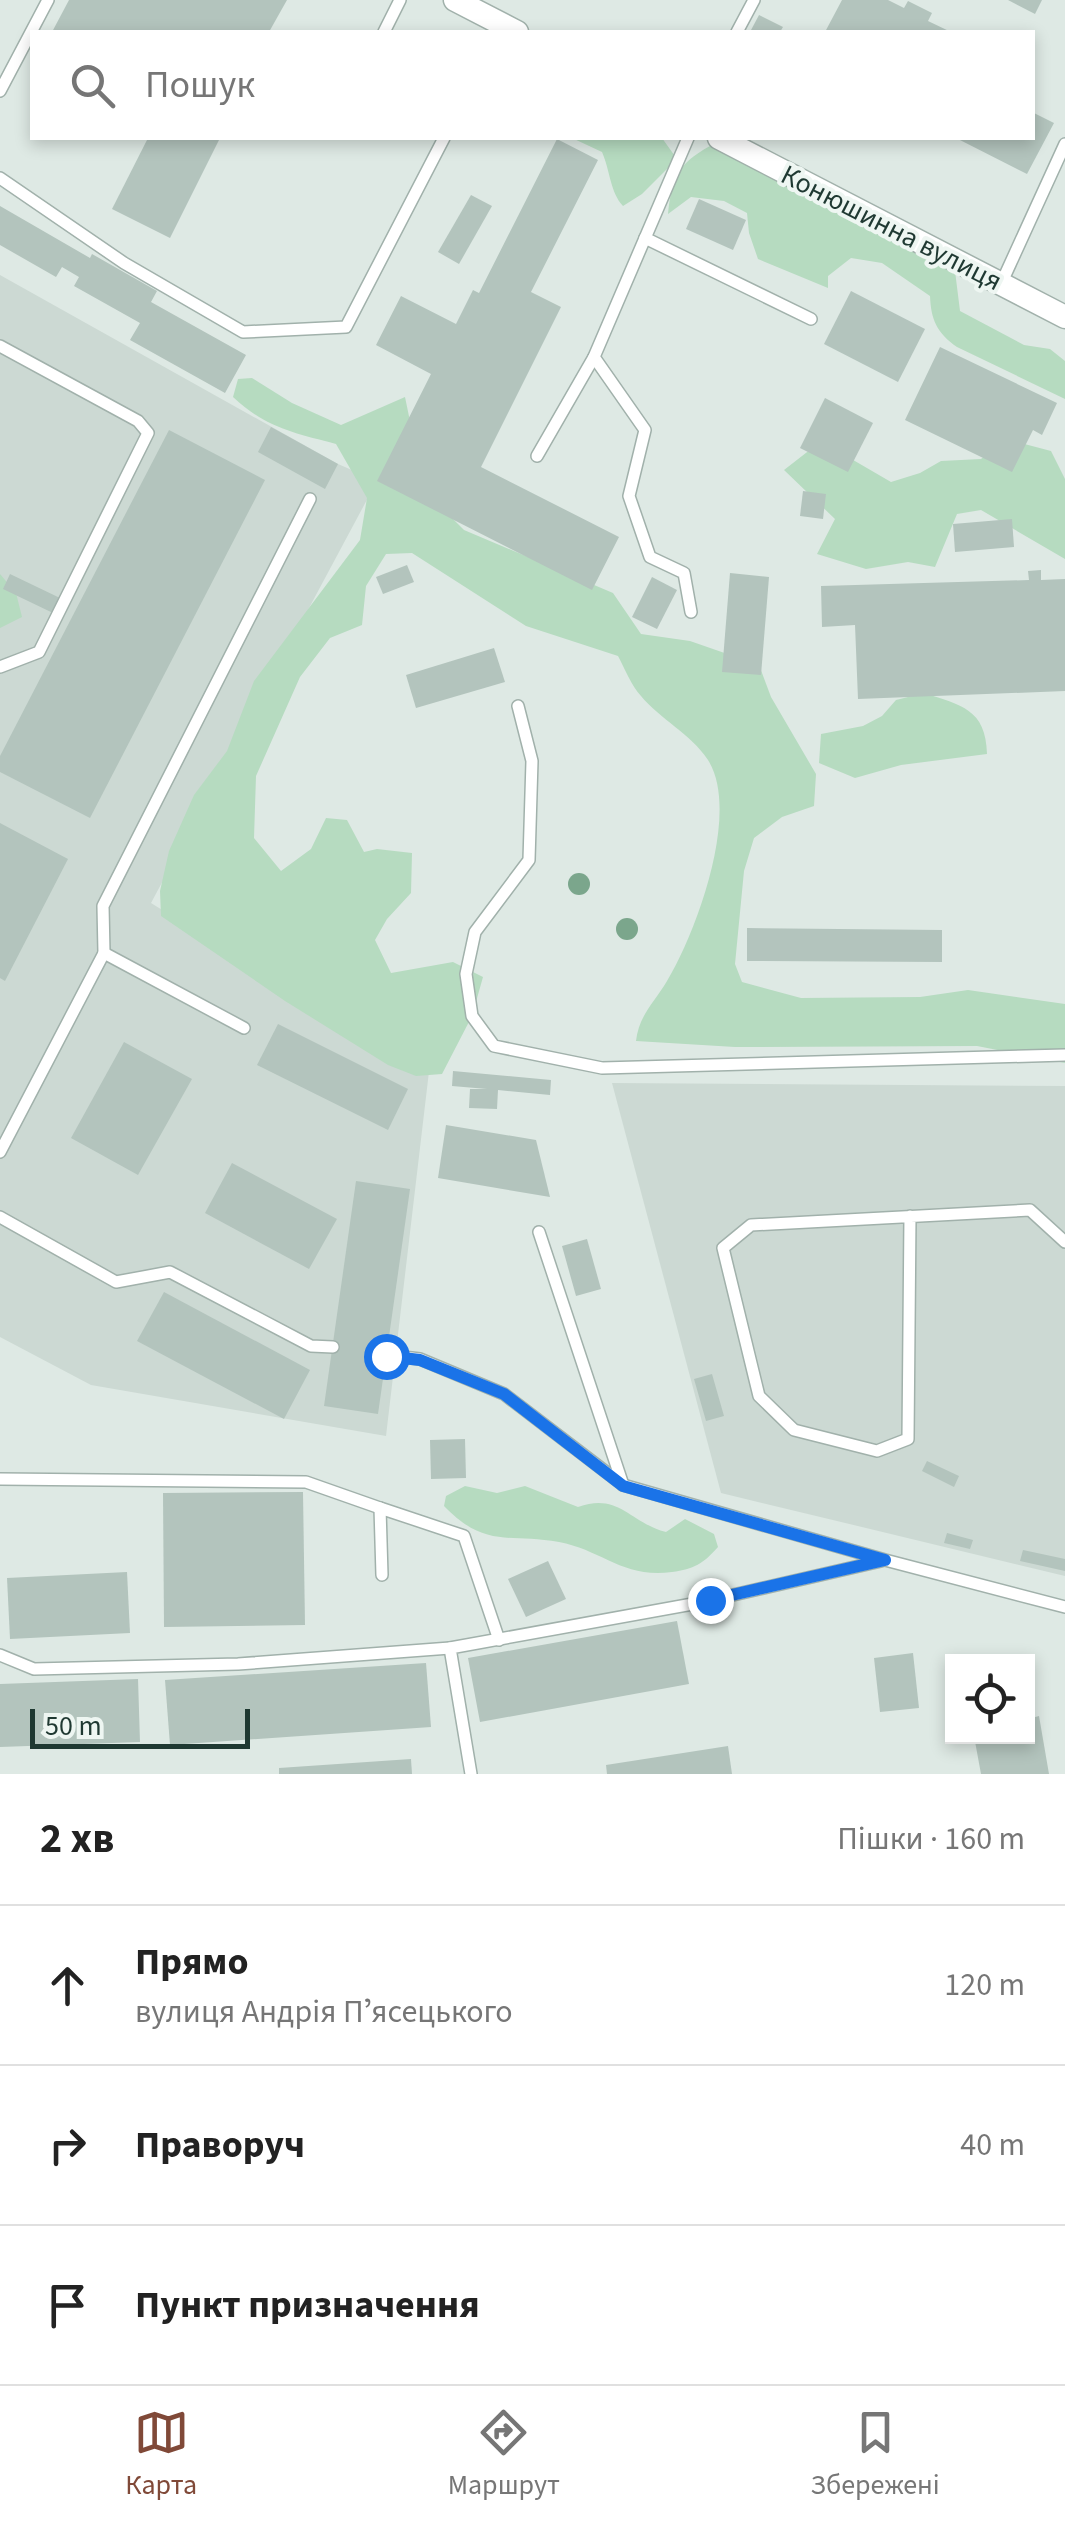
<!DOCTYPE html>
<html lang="uk">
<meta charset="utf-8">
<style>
:root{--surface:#fff;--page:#f2f2f2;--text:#222;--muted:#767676;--line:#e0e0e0;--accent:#804938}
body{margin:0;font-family:"Source Sans 3",sans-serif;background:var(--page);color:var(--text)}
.controls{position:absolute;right:30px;bottom:30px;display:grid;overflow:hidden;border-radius:0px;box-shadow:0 5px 15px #0003}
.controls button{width:90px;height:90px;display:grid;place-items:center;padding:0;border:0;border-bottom:2px solid var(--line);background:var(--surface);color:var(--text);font:50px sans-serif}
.scale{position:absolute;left:30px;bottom:25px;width:220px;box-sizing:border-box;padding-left:10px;border:5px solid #1f3932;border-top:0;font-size:28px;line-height:35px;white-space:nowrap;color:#1f3932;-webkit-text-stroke:8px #eef6f2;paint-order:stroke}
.stop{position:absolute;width:30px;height:30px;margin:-22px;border:8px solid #1a73e8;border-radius:50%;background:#fff}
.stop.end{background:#1a73e8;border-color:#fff;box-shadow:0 2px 10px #0008}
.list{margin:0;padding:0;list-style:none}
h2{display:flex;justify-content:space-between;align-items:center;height:130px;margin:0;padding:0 40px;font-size:42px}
h2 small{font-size:32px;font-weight:400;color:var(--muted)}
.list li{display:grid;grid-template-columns:65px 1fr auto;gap:30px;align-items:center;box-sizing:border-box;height:160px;padding:0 40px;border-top:2px solid var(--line)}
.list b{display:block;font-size:38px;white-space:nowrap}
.list p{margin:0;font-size:32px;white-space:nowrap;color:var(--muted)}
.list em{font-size:32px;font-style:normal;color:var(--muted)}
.icon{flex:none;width:55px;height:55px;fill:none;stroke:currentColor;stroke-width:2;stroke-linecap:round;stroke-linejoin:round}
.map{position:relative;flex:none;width:1065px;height:1774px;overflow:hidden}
.search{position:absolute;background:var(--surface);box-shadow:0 5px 15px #0003;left:30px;right:30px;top:30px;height:110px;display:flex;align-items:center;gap:25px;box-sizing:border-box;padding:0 35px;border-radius:0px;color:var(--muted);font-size:38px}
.sheet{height:610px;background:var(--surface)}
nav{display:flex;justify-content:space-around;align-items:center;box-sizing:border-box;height:140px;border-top:2px solid var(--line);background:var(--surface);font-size:28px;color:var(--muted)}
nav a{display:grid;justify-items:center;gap:5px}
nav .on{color:var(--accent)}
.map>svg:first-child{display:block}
.built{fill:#ccd9d3}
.green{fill:#b6dbc0}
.building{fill:#b3c4bd}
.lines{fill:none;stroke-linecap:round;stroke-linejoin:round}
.lane-casing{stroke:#a1b1ab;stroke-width:14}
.street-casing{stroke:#a1b1ab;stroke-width:25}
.lane{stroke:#fff;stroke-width:11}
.street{stroke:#fff;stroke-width:22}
.tree{fill:#7ba68c}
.route{stroke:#1a73e8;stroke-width:12}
.labels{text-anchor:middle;stroke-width:8;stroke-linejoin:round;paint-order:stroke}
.street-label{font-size:28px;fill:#1f3932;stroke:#eef6f2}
</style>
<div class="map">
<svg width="1065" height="1774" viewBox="0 0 1065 1774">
<rect width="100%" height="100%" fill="#dee9e4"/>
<g class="built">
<polygon points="0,275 338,464 377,481 151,903 347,1025 430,1063 386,1436 91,1385 0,1337"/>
<polygon points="612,1083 1065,1086 1065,1576 721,1493"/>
</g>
<g class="green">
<path d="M572,138H662L677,159L642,194L623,206C610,192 610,170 602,152Z"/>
<path d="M716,143L840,208L860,226L899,238L955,271L960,311L1024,345L1050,349L1065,361V399L957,347C937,333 931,320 930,296L882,263L851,258L828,276V288L758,259L749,233L747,213L724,201L691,197L668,214C672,175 680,161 716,143Z"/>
<path d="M252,378L292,403L341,425L405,397L411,426L437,503L464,530L613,593L641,634L690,641L759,665L771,697L816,774L814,806L782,817L754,838L744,871L735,964L742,982L801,998L920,997L968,990L1065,1004V1063L977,1046L735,1047L636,1041C639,1015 654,1003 667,981C696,933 741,812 708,760C690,733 661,720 641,696C631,685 625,669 618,656L526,626L412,553L386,554L366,586L362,625L330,638L300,677L256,776L254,838L281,871L311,849L326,818L347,820L364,852L377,849L412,853L411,893L387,919L375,940L391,973L453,962L483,977L472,1016L442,1074L416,1076L388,1065L285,1001L161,916L160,891L169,851L194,795L227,751L254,681L360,540L367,498L336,444C294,433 266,428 233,397L238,379Z"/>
<polygon points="1006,439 1051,451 1065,479 1065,559 981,510 957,514 935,567 908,562 866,569 817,554 835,519 784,470 811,449 848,457 891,482 920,473 941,461 981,459"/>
<polygon points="0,574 16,593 22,617 0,628"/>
<path d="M924,693C961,705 986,709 987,754L901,765L855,778L819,763L821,734L863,726L882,716L896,700Z"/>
<path d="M465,1486L497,1493L525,1486L578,1507C619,1492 630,1523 666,1532L685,1519L714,1534L718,1547C703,1564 694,1569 672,1572C624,1579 602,1550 559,1542C507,1533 486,1549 444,1506L446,1496Z"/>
</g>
<g class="building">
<polygon points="69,0 287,0 269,32 52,32"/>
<polygon points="842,0 888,0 904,8 908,1 932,13 928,21 951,32 825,32"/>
<polygon points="1008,0 1042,0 1035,14"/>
<polygon points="759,15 783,27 780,32 750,32"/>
<polygon points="1032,112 1054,123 1027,174 956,138 1032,138"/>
<polygon points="148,138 213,138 219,140 170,238 112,209"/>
<polygon points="557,139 598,160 531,292 561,307 481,467 619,537 592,590 377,481 431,374 376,345 401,296 456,324 473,290 479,293"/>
<polygon points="471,195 492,206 459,264 438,252"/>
<polygon points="699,199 746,220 733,250 686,229"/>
<polygon points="0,206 90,258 92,254 157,291 151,302 246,355 225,393 130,340 140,323 74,286 79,277 62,267 56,277 0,245"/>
<polygon points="851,291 925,329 898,382 824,344"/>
<polygon points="940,347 1057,403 1042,435 1033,430 1012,472 905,420"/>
<polygon points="825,398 873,423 848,472 800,448"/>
<polygon points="271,427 338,464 325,489 258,452"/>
<polygon points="169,430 265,480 90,818 0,772 0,756"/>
<polygon points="803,491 826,494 823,519 800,516"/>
<polygon points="1012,519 1014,547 955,552 953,524"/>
<polygon points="407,565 414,582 383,594 376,577"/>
<polygon points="1041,570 1041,580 1065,579 1065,691 858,699 855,625 822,627 821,586 1029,580 1028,571"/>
<polygon points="730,573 769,577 761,675 722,672"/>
<polygon points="10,574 60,598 53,613 3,589"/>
<polygon points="652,577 677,590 657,629 632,617"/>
<polygon points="494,648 505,682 416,708 406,675"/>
<polygon points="0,823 68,859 5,981 0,978"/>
<polygon points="747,928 942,930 942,962 747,961"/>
<polygon points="278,1024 408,1089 388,1130 257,1065"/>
<polygon points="124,1042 192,1079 138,1175 71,1138"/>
<polygon points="453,1071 551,1080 550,1095 498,1090 497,1109 469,1108 470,1089 487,1089 452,1086"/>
<polygon points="446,1125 536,1140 550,1197 438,1178"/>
<polygon points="232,1163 337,1219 309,1269 205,1213"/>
<polygon points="356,1181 410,1189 378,1414 324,1406"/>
<polygon points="587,1239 601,1289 576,1296 562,1246"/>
<polygon points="164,1292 310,1370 284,1419 137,1341"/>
<polygon points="712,1374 724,1416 706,1421 694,1379"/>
<polygon points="465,1439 466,1478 431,1479 430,1440"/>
<polygon points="927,1461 959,1476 954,1487 922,1471"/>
<polygon points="303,1492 305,1625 164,1627 163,1493"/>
<polygon points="947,1533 973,1540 970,1549 944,1543"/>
<polygon points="1023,1550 1065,1559 1065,1571 1020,1561"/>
<polygon points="548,1561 566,1599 526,1617 508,1579"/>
<polygon points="127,1572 130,1633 10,1639 7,1578"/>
<polygon points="677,1621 689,1684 480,1722 468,1658"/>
<polygon points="913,1653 919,1708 880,1712 874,1658"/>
<polygon points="426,1663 431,1727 170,1745 165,1680"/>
<polygon points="138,1679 140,1742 0,1747 0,1684"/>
<polygon points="1039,1716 1049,1774 981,1774 974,1736 1028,1736 1028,1719"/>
<polygon points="728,1746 732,1774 607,1774 606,1765"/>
<polygon points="411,1759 412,1774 279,1774 279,1768"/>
</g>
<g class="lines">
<defs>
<g id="lane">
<polyline points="384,32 400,0"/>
<polyline points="737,32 754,0"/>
<polyline points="0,91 48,0"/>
<polyline points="688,138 594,357 645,430 629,496 650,557 684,573 691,612"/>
<polyline points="0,178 124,263 243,332 346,327 444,138"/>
<polyline points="645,238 811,319"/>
<polyline points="1001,284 1065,144"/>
<polyline points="0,346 138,421 148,433 39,652 0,667"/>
<polyline points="537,456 594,357"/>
<polyline points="518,706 532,761 529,860 475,932 466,974 472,1016 494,1046 602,1068 1065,1055"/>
<polyline points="104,953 103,906 310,499"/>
<polyline points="0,1152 104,953 244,1028"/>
<polyline points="910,1216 908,1439 877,1451 794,1430 759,1396 723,1248 751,1225 1030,1210 1065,1242"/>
<polyline points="0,1217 116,1282 170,1272 311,1346 333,1347"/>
<polyline points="539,1232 623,1485"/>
<polyline points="386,1355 420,1359 504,1394 623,1485 885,1560 1065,1607"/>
<polyline points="0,1479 306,1482 380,1508"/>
<polyline points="382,1575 380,1508 464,1536 499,1640"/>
<polyline points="0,1655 34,1669 238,1664 450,1648"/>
<polyline points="471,1774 450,1648 698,1603 881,1561"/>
</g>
<g id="street">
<polyline points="455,0 517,32"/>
<polyline points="719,138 1065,317"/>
</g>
</defs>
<use href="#lane" class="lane-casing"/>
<use href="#street" class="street-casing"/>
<use href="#lane" class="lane"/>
<use href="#street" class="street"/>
</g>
<g class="tree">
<circle cx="579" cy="884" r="11"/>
<circle cx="627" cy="929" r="11"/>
</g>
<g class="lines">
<polyline class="route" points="386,1356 420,1360 504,1394 623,1486 885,1560 710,1600"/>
</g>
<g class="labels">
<g class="street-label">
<text transform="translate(892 227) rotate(27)" y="10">Конюшинна вулиця</text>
</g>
</g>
</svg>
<div class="controls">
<button><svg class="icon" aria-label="locate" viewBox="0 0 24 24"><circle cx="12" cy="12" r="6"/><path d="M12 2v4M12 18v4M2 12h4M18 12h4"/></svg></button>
</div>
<div class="scale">50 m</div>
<div class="stop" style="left:386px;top:1356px"></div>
<div class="stop end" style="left:710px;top:1600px"></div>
<div class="search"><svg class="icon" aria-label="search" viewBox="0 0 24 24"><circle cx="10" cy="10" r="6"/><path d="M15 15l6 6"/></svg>Пошук</div>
</div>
<section class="sheet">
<h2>2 хв<small>Пішки · 160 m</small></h2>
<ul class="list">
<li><svg class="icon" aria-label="ahead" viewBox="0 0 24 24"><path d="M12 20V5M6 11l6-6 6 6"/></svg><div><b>Прямо</b><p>вулиця Андрія Пʼясецького</p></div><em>120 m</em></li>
<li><svg class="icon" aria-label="right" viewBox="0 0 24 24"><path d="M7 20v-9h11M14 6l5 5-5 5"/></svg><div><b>Праворуч</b></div><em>40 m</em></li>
<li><svg class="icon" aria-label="arrive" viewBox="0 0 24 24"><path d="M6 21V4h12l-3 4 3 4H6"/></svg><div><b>Пункт призначення</b></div></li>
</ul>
</section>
<nav>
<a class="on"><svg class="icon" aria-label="map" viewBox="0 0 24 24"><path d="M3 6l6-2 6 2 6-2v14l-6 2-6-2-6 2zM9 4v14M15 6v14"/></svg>Карта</a>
<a><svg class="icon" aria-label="directions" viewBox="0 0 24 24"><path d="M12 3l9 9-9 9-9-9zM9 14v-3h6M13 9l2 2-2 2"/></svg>Маршрут</a>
<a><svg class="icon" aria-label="saved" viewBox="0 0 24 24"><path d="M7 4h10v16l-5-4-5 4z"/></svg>Збережені</a>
</nav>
